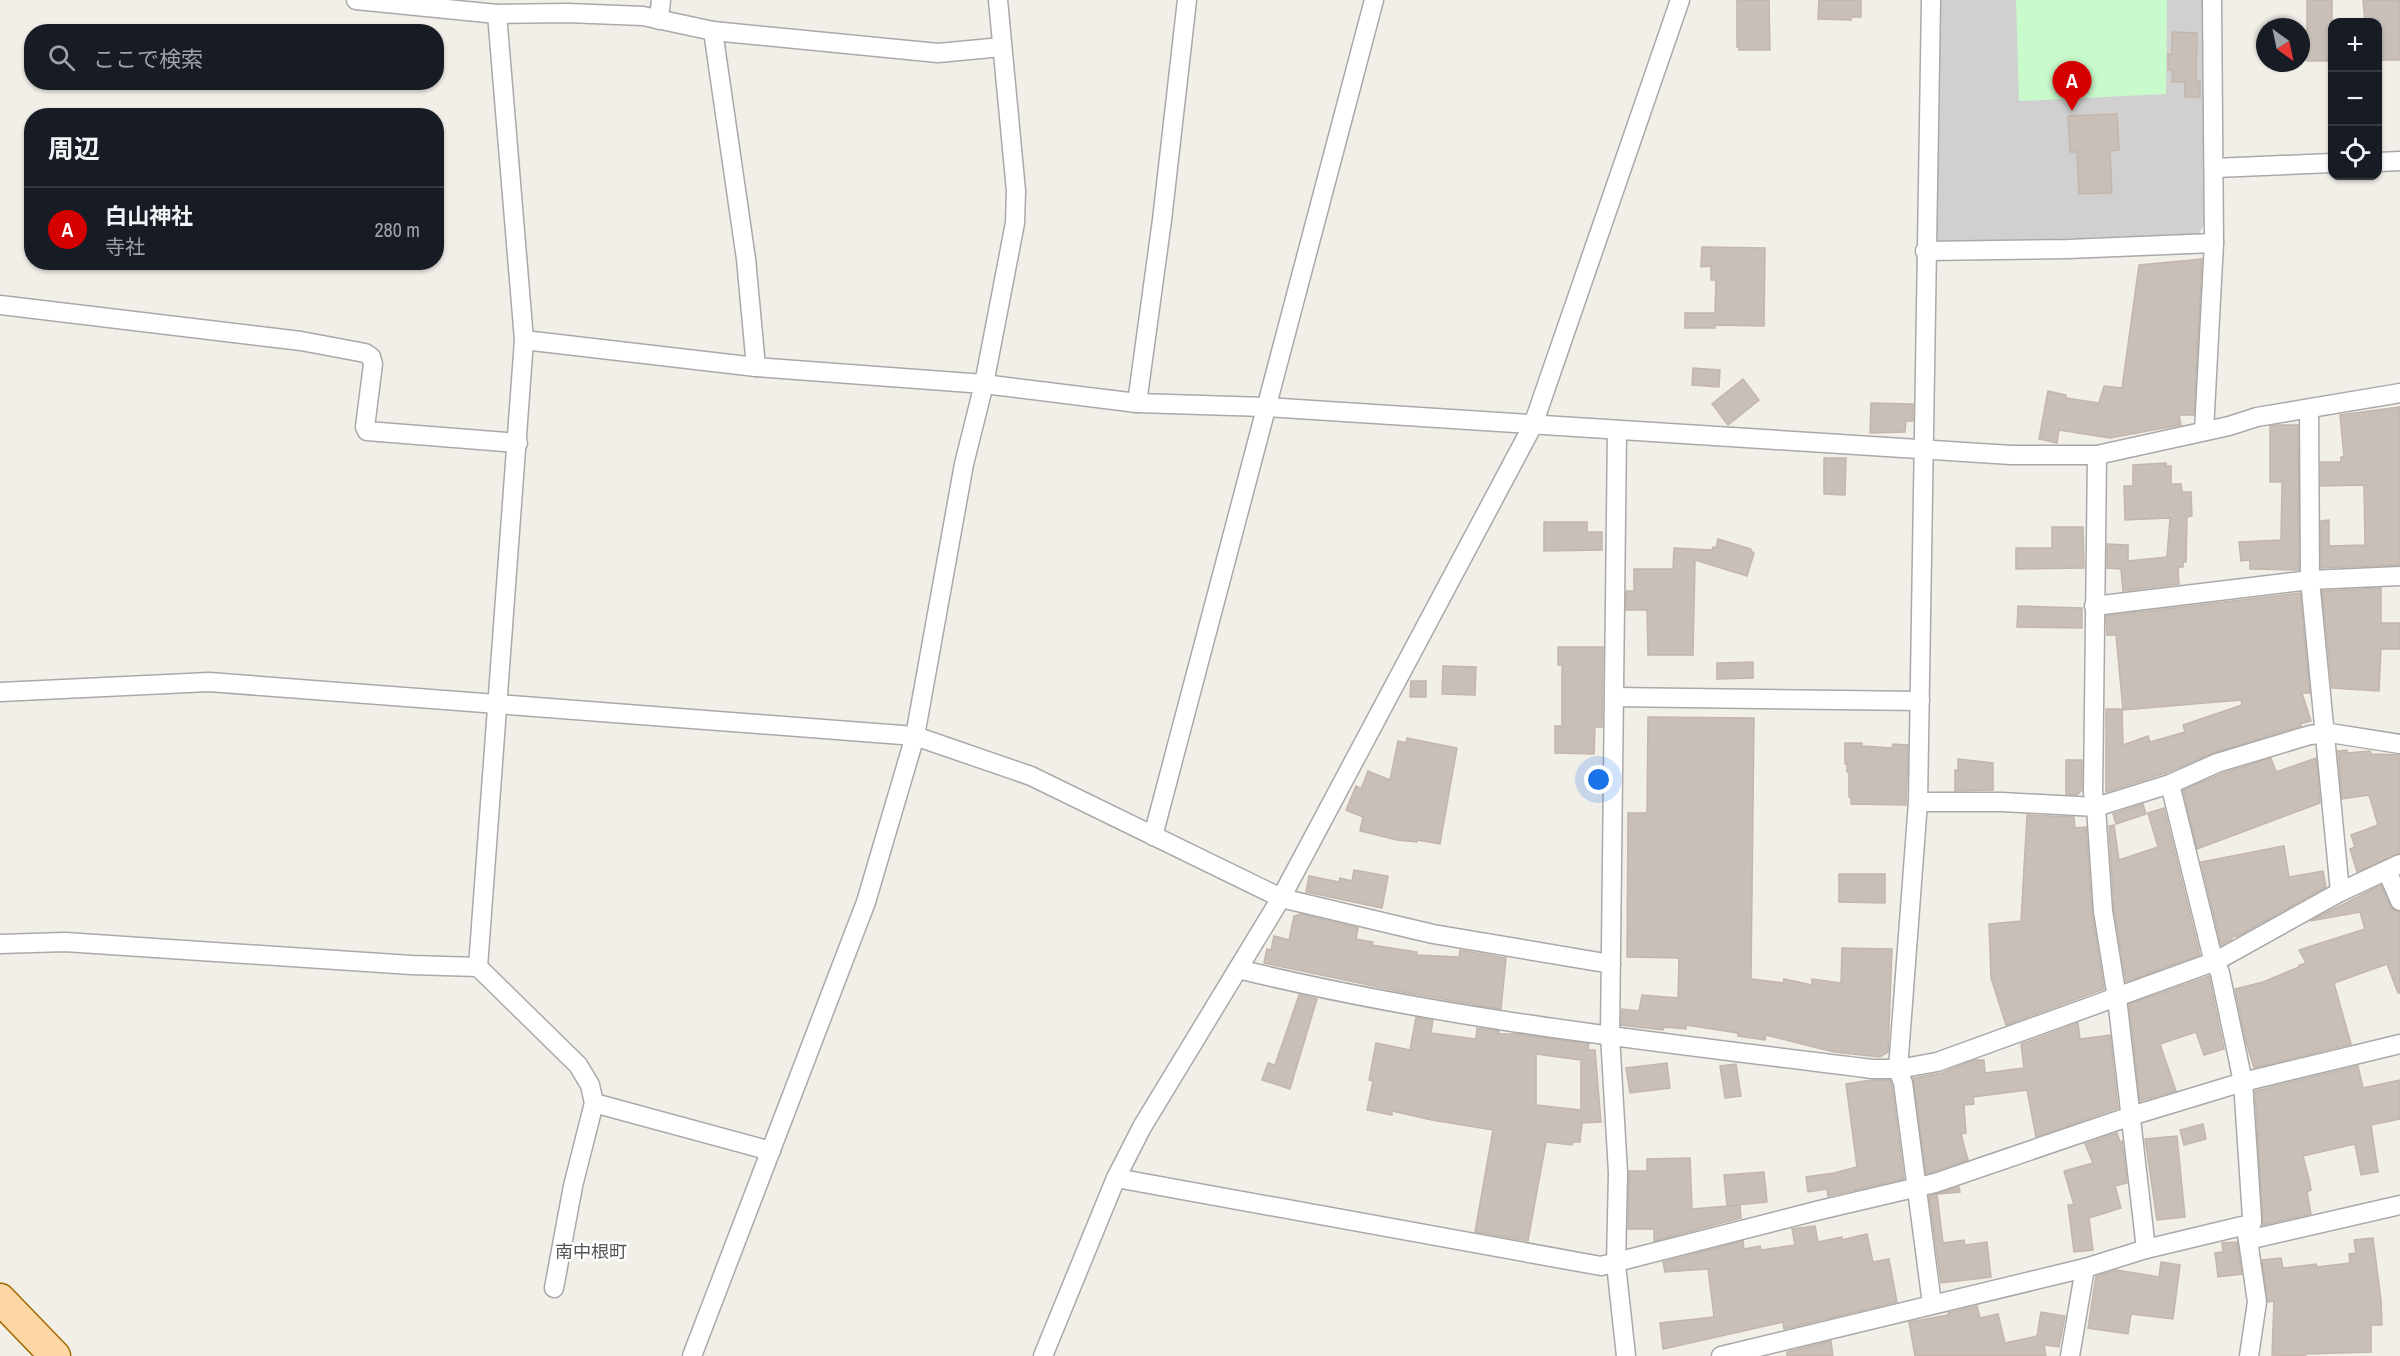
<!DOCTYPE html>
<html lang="ja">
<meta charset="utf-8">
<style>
:root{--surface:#171b24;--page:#20242c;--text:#f1f3f6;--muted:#9ea1a6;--line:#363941;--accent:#d40000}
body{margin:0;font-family:"Archivo Narrow","Noto Sans JP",sans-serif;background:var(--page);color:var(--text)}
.controls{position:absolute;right:18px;top:18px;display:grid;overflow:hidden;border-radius:12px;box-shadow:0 2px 4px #0004}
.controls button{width:54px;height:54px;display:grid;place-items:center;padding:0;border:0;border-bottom:2px solid var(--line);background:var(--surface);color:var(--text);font:30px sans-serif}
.compass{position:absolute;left:2256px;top:18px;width:54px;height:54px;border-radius:50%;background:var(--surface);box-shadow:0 2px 4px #0004;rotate:147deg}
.you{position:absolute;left:1599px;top:780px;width:21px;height:21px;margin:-15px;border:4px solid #fff;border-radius:50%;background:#1a73e8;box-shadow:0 0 0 9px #1a73e833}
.badge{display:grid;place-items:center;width:39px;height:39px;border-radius:50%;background:var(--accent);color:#fff;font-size:20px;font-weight:700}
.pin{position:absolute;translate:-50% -50px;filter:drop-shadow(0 2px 3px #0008)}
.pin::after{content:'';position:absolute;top:32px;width:21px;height:18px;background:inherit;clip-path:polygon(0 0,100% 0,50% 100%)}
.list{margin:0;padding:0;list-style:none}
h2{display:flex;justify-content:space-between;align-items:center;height:78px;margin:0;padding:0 24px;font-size:26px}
h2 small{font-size:20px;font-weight:400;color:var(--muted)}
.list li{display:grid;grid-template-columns:39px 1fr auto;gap:18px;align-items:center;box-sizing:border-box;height:84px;padding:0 24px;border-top:2px solid var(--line)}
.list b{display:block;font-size:22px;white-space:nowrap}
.list p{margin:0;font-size:20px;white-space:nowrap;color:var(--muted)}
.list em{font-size:20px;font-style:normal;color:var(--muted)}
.icon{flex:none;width:33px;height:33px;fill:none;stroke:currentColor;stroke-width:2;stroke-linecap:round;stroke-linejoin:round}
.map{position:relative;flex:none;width:2400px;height:1356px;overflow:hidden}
.search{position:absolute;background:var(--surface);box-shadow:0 2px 4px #0004;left:24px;top:24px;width:420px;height:66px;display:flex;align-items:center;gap:15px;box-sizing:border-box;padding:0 21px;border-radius:24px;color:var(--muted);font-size:22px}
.panel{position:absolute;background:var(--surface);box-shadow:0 2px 4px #0004;left:24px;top:108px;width:420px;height:162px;border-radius:24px}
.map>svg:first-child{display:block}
.religious{fill:#d0d0d0}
.park{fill:#c8facc}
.building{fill:#c7bfb8;stroke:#c4b6ab;stroke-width:1.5;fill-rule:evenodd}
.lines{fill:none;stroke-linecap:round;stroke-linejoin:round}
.street-casing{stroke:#a9a9a9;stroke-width:21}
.primary-casing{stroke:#a06b00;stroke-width:33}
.street{stroke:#fff;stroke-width:18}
.primary{stroke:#fcd6a4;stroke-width:30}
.labels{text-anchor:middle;stroke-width:5;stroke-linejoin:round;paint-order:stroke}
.quarter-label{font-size:18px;fill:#555;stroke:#fff}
</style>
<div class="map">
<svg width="2400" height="1356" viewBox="0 0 2400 1356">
<rect width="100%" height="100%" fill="#f2efe9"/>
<polygon class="religious" points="1940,0 2206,0 2205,222 2199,234 1940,243 1935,239"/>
<polygon class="park" points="2016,0 2167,0 2166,94 2019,101"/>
<g class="building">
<polygon points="1737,0 1769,0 1770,50 1739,50 1739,47 1737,47"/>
<polygon points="1819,0 1861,0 1861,17 1851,17 1851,20 1818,19"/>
<rect x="2307" y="0" width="25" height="61"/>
<polygon points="2363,0 2400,0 2400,60 2378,60 2378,22 2365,22"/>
<polygon points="2172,32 2197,33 2196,82 2200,81 2200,97 2185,97 2185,82 2172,82 2173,71 2168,70 2168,54 2172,54"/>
<polygon points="2117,114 2119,150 2110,151 2112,193 2079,194 2077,152 2070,152 2068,116"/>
<polygon points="1702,247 1765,248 1764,326 1715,325 1715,328 1685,328 1685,313 1715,313 1716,280 1711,280 1711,266 1701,267"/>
<polygon points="2202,259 2194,415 2179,415 2181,425 2110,438 2059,430 2057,443 2039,439 2048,391 2066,395 2066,398 2099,403 2104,386 2122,388 2139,265"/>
<polygon points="1693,368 1720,370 1719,387 1692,385"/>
<polygon points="1743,379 1759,400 1728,425 1712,404"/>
<polygon points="1871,403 1913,404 1913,421 1906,421 1905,432 1870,433"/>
<polygon points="2400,407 2400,565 2321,568 2321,521 2329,520 2329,546 2365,545 2364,485 2321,486 2321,462 2341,462 2341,457 2344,457 2340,415"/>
<polygon points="2276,425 2298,425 2299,570 2250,569 2250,560 2241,561 2239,542 2281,540 2282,482 2270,482 2270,426"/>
<polygon points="1824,458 1846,458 1845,495 1824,494"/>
<polygon points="2166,463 2166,466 2171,466 2171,484 2181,484 2182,492 2191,492 2192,516 2187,517 2186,562 2183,562 2183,567 2178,567 2179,584 2123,591 2121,569 2107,568 2107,544 2128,545 2128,561 2167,557 2170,518 2125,520 2124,486 2133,486 2133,465"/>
<polygon points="1544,522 1587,522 1587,532 1602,532 1602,550 1544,551"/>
<polygon points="2052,527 2083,527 2084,568 2016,569 2016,548 2052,548"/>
<polygon points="1718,539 1751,549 1751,551 1754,553 1747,576 1695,560 1693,655 1648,655 1647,610 1626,610 1626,591 1634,591 1634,569 1673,569 1674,548 1712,550 1713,547 1716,548"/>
<polygon points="2381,588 2381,623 2400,623 2400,649 2381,649 2379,691 2332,688 2322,591"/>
<polygon points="2300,593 2310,693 2302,693 2311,721 2300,724 2301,726 2213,753 2166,773 2106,792 2106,709 2122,709 2123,745 2148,736 2150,742 2185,732 2183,725 2242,705 2241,700 2123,710 2116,635 2107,635 2106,616"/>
<polygon points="2018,606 2082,608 2082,628 2017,627"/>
<polygon points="1558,647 1603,647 1602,727 1595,727 1594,754 1555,753 1555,726 1562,726 1562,665 1558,665"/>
<polygon points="1753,662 1753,678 1717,679 1717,663"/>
<polygon points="1443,666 1476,667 1475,695 1442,694"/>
<polygon points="1411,681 1426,681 1426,697 1410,697"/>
<polygon points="1648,717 1754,718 1751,979 1783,983 1784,979 1812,985 1812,979 1841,983 1842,948 1892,949 1888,1052 1880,1057 1834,1052 1766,1035 1765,1040 1738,1036 1738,1033 1686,1025 1686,1029 1664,1027 1663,1030 1621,1025 1622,1009 1639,1011 1642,995 1678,998 1679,958 1627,957 1628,813 1647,813"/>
<polygon points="1407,738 1457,748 1440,844 1417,840 1417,842 1397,840 1360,831 1363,817 1346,810 1356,786 1361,789 1368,771 1390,780 1398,741 1406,743"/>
<polygon points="1845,743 1862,743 1862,746 1892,748 1893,744 1908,745 1906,805 1851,804 1851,797 1849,797 1849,772 1847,772 1847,763 1845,764"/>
<polygon points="2347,750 2347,753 2370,751 2371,754 2400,755 2400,853 2357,872 2350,849 2355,847 2351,835 2378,825 2369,795 2342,799 2338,751"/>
<polygon points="2271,758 2276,772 2316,758 2320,803 2197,849 2183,790 2221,774"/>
<polygon points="1958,759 1993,763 1993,790 1955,791 1955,770 1958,771"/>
<polygon points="2066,760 2082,760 2082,790 2077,795 2066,794"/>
<polygon points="2143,804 2146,814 2116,824 2113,814"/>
<polygon points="2164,808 2200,955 2126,982 2114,910 2109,826 2114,825 2119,860 2158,847 2148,813"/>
<polygon points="2027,815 2074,817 2075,828 2086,827 2092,912 2104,989 2006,1025 1991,978 1989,924 2021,921"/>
<polygon points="2284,846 2289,877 2323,871 2326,887 2238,936 2232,937 2232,939 2221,945 2201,862"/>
<polygon points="1354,870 1388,876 1382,908 1306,892 1309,876 1339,882 1340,878 1352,881"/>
<polygon points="1839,874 1885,874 1885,903 1839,902"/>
<polygon points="2381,885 2390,906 2394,910 2400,912 2400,993 2398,993 2387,964 2334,983 2351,1044 2254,1068 2246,1042 2235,989 2263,982 2299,967 2299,965 2306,963 2299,950 2365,929 2360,912 2310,921"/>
<polygon points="1301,914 1358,928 1356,939 1373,942 1372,945 1417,952 1416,955 1459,957 1460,950 1506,958 1501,1009 1397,991 1264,963 1267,949 1271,950 1274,936 1289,940 1294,916"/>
<polygon points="2209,976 2224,1049 2204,1055 2196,1032 2160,1044 2176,1091 2140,1101 2129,1004"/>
<polygon points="1299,995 1317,999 1290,1089 1262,1080 1268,1063 1275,1065"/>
<path d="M1416,1017L1433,1020L1431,1033L1476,1039L1477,1028L1499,1031L1498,1034H1518L1589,1044L1588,1050H1595L1601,1122L1582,1123L1580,1142H1573L1572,1145L1546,1142L1528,1241L1475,1232L1493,1130L1432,1120L1392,1111V1115L1367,1110L1373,1081L1369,1080L1376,1043L1410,1050ZM1536,1054L1581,1060V1110L1536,1105Z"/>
<polygon points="2078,1023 2080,1039 2110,1035 2118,1108 2036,1137 2027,1090 1973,1097 1974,1104 1964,1105 1966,1133 1961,1134 1968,1160 1926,1174 1913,1078 1941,1073 1974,1060 1984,1060 1985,1073 2024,1068 2021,1044"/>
<polygon points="1667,1063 1670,1088 1630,1093 1626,1068"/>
<polygon points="1736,1064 1741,1096 1725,1098 1720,1066"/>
<polygon points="2358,1066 2363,1088 2400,1080 2400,1119 2371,1125 2378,1172 2361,1175 2355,1144 2303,1156 2310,1183 2311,1190 2307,1192 2311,1214 2263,1225 2255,1091"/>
<polygon points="1872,1080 1890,1080 1892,1086 1904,1179 1828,1196 1827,1189 1808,1192 1806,1177 1834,1173 1857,1167 1846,1084"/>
<polygon points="2203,1124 2206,1139 2184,1145 2180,1130"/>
<polygon points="2117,1133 2120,1142 2122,1141 2127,1183 2115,1186 2121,1208 2089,1218 2093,1250 2074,1252 2068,1205 2074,1205 2064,1171 2093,1163 2085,1144"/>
<polygon points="2177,1136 2185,1217 2157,1220 2145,1139"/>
<polygon points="1690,1158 1692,1209 1740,1205 1741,1218 1654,1241 1654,1229 1628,1229 1629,1171 1647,1171 1647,1159"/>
<polygon points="1764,1172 1767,1202 1727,1206 1724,1175"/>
<polygon points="1959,1187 1960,1192 1937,1194 1943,1243 1964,1240 1965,1245 1987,1242 1991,1277 1941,1283 1929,1196"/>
<polygon points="1815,1226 1818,1242 1842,1237 1842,1240 1867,1234 1873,1262 1889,1259 1897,1302 1784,1329 1783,1322 1663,1349 1660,1323 1714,1317 1708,1269 1665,1272 1663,1262 1743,1241 1744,1249 1760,1246 1761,1250 1795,1245 1792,1229"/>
<polygon points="2373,1238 2381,1300 2382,1325 2371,1325 2371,1352 2306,1354 2306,1356 2272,1355 2274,1301 2268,1302 2262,1260 2281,1258 2283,1268 2316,1264 2317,1267 2350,1263 2349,1254 2356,1253 2354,1240"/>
<polygon points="2237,1242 2242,1274 2218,1277 2215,1253 2223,1252 2222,1243"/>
<polygon points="2161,1262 2180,1265 2173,1319 2131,1314 2128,1334 2088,1328 2096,1276 2117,1270 2159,1277"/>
<polygon points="1977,1306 1980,1318 1998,1314 2005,1343 2037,1336 2041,1312 2065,1316 2059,1347 2044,1345 2046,1356 1915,1356 1909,1322 1948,1315 1948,1313"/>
<polygon points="1831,1341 1833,1356 1787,1356 1787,1352"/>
</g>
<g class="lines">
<defs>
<g id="street">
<polyline points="356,0 497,14 567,13 643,16 713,31 938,53 1002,47"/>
<polyline points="1931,0 1918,802 1898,1069 1903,1083 1932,1304"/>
<polyline points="659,20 661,0"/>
<polyline points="713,31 746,259 756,367"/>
<polyline points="2378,162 2400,161"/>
<polyline points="2215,168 2332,163"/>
<polyline points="1925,251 2068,249 2214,243"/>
<polyline points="0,305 301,341 365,353 371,357 373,364 365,427 367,431 518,443"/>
<polyline points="524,340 756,367 984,384 1137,403 1265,407 2011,455 2097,455 2229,426 2257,417 2400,393"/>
<polyline points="1137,403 1162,220 1187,0"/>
<polyline points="2309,409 2310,580 2340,892"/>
<polyline points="1617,430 1610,1035 1618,1173 1616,1264 1626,1356"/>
<polyline points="2204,431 2214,243 2212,0"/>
<polyline points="2094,606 2310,580 2400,576"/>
<polyline points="0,692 209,682 915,736 1031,776 1281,898 1433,934 1611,964"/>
<polyline points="1614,697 1920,701"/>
<polyline points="2170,784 2211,951 2220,973 2243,1082 2252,1218 2252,1223 2246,1229"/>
<polyline points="1918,802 2002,802 2096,807 2170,784 2217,763 2310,735 2330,733 2400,744"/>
<polyline points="1153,836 1374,0"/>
<polyline points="2387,871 2400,901"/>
<polyline points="0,944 65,942 411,965 478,967 578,1065 590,1085 594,1103 573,1186 554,1288"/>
<polyline points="478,967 524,340 497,14"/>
<path d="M1238,969C1445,1020 1660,1042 1872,1069H1898L1937,1062L2216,961L2340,892L2400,864"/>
<polyline points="594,1103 771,1151"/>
<polyline points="1116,1178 1601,1266 1820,1210 1935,1183 2131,1116 2243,1082 2400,1044"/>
<polyline points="2248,1240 2257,1302 2249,1356"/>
<polyline points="2146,1249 2242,1226 2246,1229 2248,1240 2400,1205"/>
<polyline points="692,1356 866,902 915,736 964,464 984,384 1015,223 1016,191 998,0"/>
<polyline points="1043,1356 1116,1178 1142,1127 1281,898 1533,425 1680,0"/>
<polyline points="1721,1356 2085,1268 2146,1249 2117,998 2103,911 2096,807 2093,793 2097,455"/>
<polyline points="2070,1356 2085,1268"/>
</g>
<polyline id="primary" points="0,1299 55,1356"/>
</defs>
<use href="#street" class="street-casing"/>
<use href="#primary" class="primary-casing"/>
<use href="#street" class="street"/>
<use href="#primary" class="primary"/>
</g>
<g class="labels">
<g class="quarter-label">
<text x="591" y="1258">南中根町</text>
</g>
</g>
</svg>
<div class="controls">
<button>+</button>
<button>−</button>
<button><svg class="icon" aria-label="locate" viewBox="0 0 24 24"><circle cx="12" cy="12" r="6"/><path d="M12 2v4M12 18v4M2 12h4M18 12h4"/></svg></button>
</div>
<svg class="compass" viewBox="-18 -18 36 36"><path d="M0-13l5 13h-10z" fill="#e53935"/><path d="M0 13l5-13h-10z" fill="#9ea1a6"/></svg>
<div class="you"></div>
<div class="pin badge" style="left:2072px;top:111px">A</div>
<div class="search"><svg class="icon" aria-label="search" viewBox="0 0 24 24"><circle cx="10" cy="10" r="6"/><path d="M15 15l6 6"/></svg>ここで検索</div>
<section class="panel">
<h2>周辺<small></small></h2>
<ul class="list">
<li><span class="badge">A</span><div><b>白山神社</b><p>寺社</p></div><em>280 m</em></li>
</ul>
</section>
</div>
